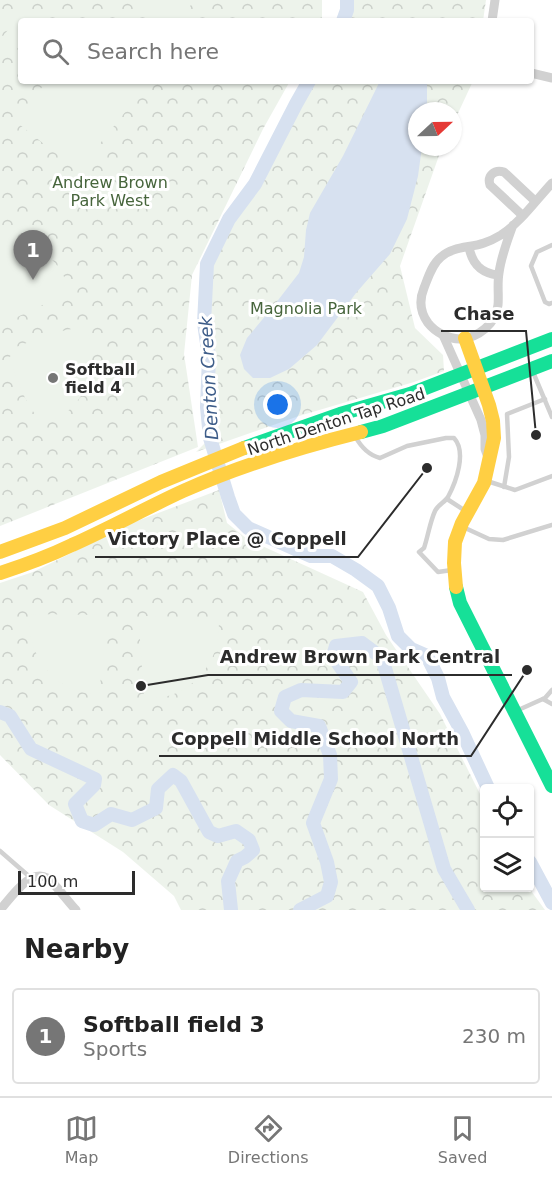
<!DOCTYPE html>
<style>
:root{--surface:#fff;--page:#f6f6f6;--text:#222;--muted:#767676;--line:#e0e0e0;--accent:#767676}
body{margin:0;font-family:"DejaVu Sans",sans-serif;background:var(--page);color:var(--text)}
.controls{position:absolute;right:18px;bottom:18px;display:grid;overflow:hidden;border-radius:6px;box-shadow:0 2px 4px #0004}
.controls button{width:54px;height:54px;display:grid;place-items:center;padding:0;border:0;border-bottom:2px solid var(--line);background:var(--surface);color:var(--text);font:30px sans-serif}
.compass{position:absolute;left:408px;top:102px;width:54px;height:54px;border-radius:50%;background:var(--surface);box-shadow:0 2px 4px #0004;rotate:68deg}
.scale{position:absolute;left:18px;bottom:15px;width:117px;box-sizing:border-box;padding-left:6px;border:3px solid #2c2c2c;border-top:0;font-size:16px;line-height:21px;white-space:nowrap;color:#2c2c2c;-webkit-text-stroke:4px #fff;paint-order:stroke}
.you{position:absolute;left:278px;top:405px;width:21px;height:21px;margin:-15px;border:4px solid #fff;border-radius:50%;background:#1a73e8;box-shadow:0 0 0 9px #1a73e833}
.badge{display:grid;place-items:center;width:39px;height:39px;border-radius:50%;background:var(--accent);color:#fff;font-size:20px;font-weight:700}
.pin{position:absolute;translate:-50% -50px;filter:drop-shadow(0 2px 3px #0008)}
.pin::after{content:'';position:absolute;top:32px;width:21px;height:18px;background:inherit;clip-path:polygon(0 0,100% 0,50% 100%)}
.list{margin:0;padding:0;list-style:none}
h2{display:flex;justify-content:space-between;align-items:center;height:78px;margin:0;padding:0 24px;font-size:26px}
h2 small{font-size:20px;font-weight:400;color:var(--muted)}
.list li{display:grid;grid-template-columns:39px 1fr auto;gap:18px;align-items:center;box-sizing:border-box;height:96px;margin:0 12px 12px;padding:0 12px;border:2px solid var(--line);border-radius:6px}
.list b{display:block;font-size:22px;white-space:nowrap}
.list p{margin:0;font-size:20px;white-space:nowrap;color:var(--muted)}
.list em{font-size:20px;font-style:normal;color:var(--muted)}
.icon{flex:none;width:33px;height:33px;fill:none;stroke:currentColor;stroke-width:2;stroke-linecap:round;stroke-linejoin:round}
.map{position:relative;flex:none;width:552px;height:910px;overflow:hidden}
.search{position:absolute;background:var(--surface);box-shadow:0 2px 4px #0004;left:18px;right:18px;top:18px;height:66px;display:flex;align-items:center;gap:15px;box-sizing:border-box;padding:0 21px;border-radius:6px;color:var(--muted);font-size:22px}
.sheet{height:186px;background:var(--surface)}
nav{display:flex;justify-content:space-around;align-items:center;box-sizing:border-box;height:84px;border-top:2px solid var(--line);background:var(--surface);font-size:16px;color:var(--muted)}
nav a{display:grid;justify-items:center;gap:3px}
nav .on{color:var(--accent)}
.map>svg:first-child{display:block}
.forest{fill:url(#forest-crowns)}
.pitch{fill:#edf3eb}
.water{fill:#d7e1f0}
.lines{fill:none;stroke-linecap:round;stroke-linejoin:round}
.river{stroke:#d7e1f0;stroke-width:14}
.lane{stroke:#d1d1d1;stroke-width:4.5}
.street{stroke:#d1d1d1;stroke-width:9}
.fast{stroke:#16e098;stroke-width:14}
.slow{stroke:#ffcf43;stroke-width:14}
.poi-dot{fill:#767676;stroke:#fff;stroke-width:2}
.labels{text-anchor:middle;stroke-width:6;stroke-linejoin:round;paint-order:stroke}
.park-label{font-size:16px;fill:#47653c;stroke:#fff}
.poi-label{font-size:16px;font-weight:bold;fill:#2c2c2c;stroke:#fff;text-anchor:start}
.street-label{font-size:16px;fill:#2c2c2c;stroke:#fff}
.water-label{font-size:18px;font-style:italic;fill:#3e5d89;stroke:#fff}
.leader{fill:none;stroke:#2c2c2c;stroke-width:2}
.callout-dot{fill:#2c2c2c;stroke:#fff;stroke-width:2}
.callout-label{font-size:18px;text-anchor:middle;font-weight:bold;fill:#2c2c2c;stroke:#fff;stroke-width:6;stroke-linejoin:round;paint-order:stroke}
</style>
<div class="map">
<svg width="552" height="910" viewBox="0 0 552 910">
<defs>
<pattern id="forest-crowns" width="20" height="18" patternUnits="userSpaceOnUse" patternTransform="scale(1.5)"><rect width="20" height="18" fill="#edf3eb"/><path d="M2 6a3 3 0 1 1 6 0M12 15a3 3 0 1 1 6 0" fill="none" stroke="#cbd0ca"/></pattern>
</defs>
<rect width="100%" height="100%" fill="#fff"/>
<g class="forest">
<polygon points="0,0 322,0 322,21 21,21 21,81 290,81 263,129 192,275 184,354 198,447 0,526"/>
<polygon points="347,0 486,0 483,21 343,21 347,10"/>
<polygon points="309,81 473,81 453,124 453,111 417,111 417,147 442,147 400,266 415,328 443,355 444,371 414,382 299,416 196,452 210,438 207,407 209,357 204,323 207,264 229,219 255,184 296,104"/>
<polygon points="219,490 227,523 247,539 363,592 386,635 440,714 484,802 484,888 529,888 545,910 181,910 174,896 123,852 49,805 0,755 0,583 33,572 132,523"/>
</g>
<g class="pitch">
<polygon points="133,0 195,0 178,21 159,21"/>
<polygon points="27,6 45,21 21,21 21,51 3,36"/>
<polygon points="47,81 150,81 78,171 15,121"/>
<path d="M0,240C37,241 57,256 70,290L37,308L4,323L0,321Z"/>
<path d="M85,326C88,335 92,344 92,353C93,376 84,398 67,412C59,418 50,421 42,426L25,398L9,359L14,348L49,334Z"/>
<path d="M28,614L100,615L106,620L107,627L99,693C68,697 40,671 32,642C29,633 29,623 28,614Z"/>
<path d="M144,616L174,617L219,624C218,635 217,646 213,656C204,676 184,694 163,697C157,698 150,698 144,698L139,625L140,618Z"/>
</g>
<polygon class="water" points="380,81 427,81 427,111 417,111 417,147 422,147 418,176 407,219 390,254 356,293 317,345 289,369 270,378 253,378 244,369 240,355 247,338 272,308 299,273 304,257 306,230 310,213 343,156"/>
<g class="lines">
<g class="river">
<polyline points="343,21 347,10 347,0"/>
<polyline points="309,81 296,104 255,184 229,219 207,264 204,323 209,357 207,407 210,438 228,497 234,514 248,528 311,556 332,556 356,570 378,586 389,608 398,636 411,649 427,656 438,678 443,697 462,732 488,788"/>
<polyline points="0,712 10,716 31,749 95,779 94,785 75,804 82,821 94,825 111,814 132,820 156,808 158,789 173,775 181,781 209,832 218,836 236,831 249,840 253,850 245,857 237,861 228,881 231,910"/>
<polyline points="530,862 552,903"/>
<polyline points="300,910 327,896 331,882 327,862 313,823 331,779 330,755 319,726 291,721 281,711 285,697 301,690 343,692 351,682 333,656 336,646 362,643 382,658 444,869 468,910"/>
</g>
<g class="lane">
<polyline points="552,245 537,252 531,266 545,302 549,304 552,303"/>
<polyline points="533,372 552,417"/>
<path d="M355,436C361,447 368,455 380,458L407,446L446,438H454C467,452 456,482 448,497C445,502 438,505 435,511C430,522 428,536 424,548L419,552L438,572L452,570"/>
<polyline points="487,481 515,490 552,476"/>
<polyline points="504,487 509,457 507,414 545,399"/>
<polyline points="447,499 467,512"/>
<polyline points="463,527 489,539 503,540 552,525"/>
<polyline points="543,699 552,704"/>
<polyline points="516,711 545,698 552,690"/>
<polyline points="0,851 31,878"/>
</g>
<g class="street">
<polyline points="492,21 495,0"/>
<polyline points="531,73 552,78"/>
<path d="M522,215L490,185C487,176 494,169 504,172L535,201"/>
<path d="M513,225C507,241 501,257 499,273C497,284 499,295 498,305C496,324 478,338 460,339C448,339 435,332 428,323C420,312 419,300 424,288C428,278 432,264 441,257C453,246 470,248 484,243C490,241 496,238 501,235C521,222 536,200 552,183"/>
<path d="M469,247C472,264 481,273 498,275"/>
<polyline points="443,335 481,420 485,435 485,449 489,460"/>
<path d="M0,910C10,899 30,868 47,878C54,882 69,903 76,910"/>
</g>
<g class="fast">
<polyline points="361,432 383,426 552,361"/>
<polyline points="244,448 340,414 410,394 552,339"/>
<polyline points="456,587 460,603 552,786"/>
</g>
<g class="slow">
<polyline points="0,552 65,528 161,482 244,448"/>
<path d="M0,573C25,565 49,556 72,545C110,528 146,508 183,491C241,465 301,447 361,432"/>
<polyline points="456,587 454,563 455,542 462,523 484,483 494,438 493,421 489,405 465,338"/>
</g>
</g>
<circle class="poi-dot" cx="53" cy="378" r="6"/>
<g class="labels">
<g class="park-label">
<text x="110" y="188">Andrew Brown<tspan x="110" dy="18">Park West</tspan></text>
<text x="306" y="314">Magnolia Park</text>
</g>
<g class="poi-label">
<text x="65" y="375">Softball<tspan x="65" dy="18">field 4</tspan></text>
</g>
<g class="street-label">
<text transform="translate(336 421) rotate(-18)" y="6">North Denton Tap Road</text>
</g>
<g class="water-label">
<text transform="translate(209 378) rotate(-93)" y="6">Denton Creek</text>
</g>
</g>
<path class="leader" d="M536 435L526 331H441M427 468L358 557H95M141 686L208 675H512M527 670L471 756H159"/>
<g class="callout-dot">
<circle cx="536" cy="435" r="6"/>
<circle cx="427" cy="468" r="6"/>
<circle cx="141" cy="686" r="6"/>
<circle cx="527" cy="670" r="6"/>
</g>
<g class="callout-label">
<text x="484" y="320">Chase</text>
<text x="227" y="545">Victory Place @ Coppell</text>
<text x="360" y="663">Andrew Brown Park Central</text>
<text x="315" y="745">Coppell Middle School North</text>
</g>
</svg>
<div class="controls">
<button><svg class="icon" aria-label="locate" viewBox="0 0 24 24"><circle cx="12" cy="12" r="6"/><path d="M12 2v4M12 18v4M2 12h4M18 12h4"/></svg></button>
<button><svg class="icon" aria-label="layers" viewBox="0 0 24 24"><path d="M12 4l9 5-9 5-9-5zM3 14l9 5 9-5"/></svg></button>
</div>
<svg class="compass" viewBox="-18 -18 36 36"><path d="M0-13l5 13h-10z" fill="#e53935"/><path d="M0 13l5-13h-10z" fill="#767676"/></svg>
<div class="scale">100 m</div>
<div class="you"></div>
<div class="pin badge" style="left:33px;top:280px">1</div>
<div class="search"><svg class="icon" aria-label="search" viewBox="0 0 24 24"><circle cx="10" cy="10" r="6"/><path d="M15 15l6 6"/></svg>Search here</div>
</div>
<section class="sheet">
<h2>Nearby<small></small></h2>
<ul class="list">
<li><span class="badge">1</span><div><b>Softball field 3</b><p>Sports</p></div><em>230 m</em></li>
</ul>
</section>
<nav>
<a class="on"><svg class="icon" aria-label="map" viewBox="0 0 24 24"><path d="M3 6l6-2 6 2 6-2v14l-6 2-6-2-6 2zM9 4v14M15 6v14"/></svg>Map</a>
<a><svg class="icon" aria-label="directions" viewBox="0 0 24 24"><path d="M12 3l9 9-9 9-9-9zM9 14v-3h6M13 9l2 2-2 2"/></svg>Directions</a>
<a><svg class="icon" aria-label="saved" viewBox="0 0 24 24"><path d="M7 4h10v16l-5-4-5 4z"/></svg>Saved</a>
</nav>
